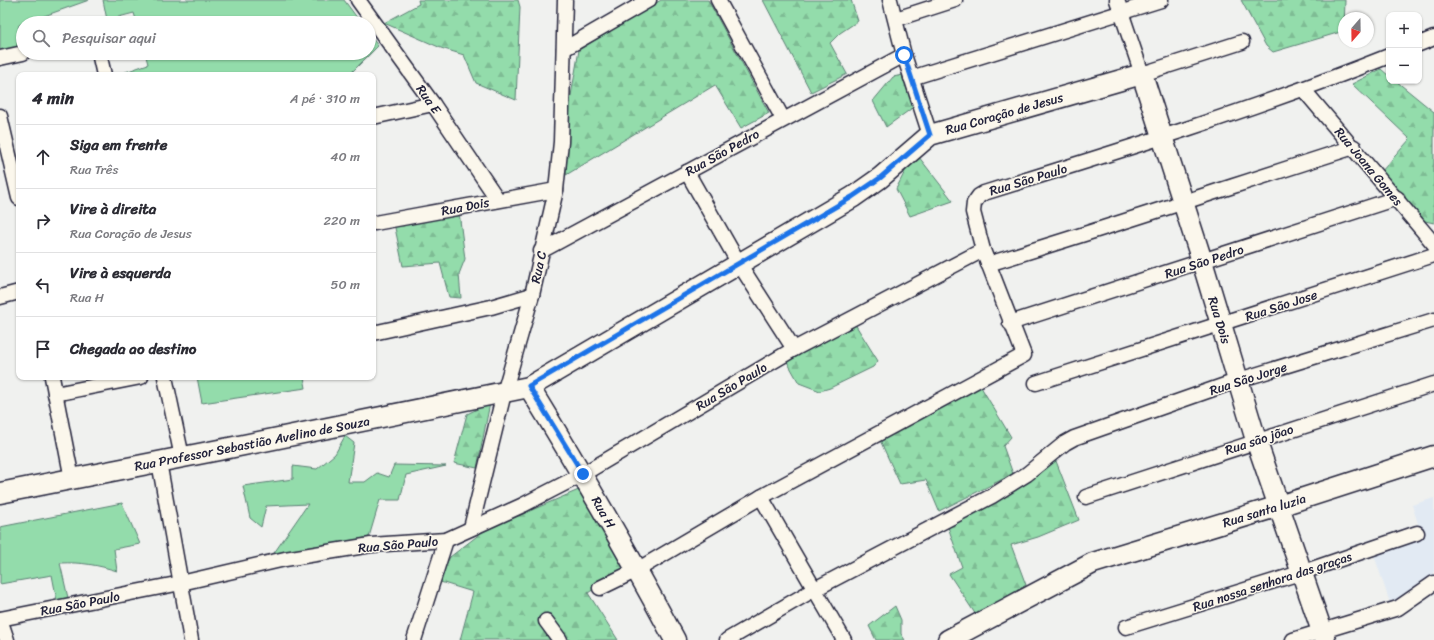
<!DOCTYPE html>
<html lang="pt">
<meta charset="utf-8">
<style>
:root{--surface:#fff;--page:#f7f7f7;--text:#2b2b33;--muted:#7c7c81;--line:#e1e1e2}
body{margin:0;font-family:Sriracha,sans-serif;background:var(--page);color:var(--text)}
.controls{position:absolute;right:12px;top:12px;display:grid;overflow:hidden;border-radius:8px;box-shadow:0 1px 3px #0004}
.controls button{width:36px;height:36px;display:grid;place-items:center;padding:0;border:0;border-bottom:1px solid var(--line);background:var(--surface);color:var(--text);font:20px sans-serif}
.compass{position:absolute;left:1338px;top:12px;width:36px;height:36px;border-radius:50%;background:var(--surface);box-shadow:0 1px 3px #0004;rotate:200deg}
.stop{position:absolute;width:12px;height:12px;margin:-9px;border:3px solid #1a73e8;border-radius:50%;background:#fff}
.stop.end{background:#1a73e8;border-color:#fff;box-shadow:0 1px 4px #0008}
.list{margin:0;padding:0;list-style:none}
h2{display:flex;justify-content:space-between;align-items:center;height:52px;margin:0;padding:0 16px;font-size:17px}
h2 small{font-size:13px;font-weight:400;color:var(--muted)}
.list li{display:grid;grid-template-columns:26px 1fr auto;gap:12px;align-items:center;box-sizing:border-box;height:64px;padding:0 16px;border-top:1px solid var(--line)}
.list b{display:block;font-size:15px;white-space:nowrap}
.list p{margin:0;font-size:13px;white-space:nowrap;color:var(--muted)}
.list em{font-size:13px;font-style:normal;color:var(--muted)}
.icon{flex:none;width:22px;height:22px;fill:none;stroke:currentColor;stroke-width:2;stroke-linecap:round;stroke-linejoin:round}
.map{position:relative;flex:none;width:1434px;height:640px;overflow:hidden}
.search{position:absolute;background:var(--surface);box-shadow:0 1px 3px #0004;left:16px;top:16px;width:360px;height:44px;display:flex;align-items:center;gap:10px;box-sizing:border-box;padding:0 14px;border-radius:22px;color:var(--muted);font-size:15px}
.panel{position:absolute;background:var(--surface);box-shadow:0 1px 3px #0004;left:16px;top:72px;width:360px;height:308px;border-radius:8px}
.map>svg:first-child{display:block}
.built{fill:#e2eaf3}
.green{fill:#93dcab;stroke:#5a7f73}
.forest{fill:url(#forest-firs);stroke:#5a7f73}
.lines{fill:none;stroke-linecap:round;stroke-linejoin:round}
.street-casing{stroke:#22223b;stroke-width:17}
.secondary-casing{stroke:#22223b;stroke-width:23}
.street{stroke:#fbf7ec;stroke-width:14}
.secondary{stroke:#fbf7ec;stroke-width:20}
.route{stroke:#1a73e8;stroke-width:5}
.labels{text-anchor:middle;stroke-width:3;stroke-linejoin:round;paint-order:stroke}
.street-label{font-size:13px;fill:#22223b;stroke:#fbf7ec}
</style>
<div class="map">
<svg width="1434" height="640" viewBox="0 0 1434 640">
<defs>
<pattern id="forest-firs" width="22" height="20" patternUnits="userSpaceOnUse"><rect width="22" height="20" fill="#93dcab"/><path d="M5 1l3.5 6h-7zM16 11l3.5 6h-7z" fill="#7ebc94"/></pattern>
</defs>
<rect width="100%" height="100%" fill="#f0f1ef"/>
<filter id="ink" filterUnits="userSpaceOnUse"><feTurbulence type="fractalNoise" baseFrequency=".025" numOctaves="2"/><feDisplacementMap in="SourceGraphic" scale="8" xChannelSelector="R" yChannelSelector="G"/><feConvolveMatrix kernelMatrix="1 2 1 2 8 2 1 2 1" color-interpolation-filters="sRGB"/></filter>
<g filter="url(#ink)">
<polygon class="built" points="1434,498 1434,576 1391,606 1374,555 1423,539 1412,505"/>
<g class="green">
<polygon points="0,0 89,0 19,25 17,48 0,51"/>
<polygon points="103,0 344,0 361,23 137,23 134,13 107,20"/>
<polygon points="369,34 378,46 349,75 117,75 148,64 145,53 369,53"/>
<polygon points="197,377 304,377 306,388 202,403"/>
<polygon points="345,436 354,443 348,482 365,482 377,473 389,477 394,465 446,466 406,475 400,500 380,500 369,537 264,560 274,553 308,504 266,506 261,527 250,518 243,486 293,479 293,466 317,469 335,454"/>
<path d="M122,503L140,544L114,549L117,571C98,565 81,562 60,563L68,598L57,601L52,575L0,584V527Z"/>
</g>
<g class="forest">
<polygon points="418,0 518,0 520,7 516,100 476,83 464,55 441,48 384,23 419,4"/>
<polygon points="661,0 708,0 769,113 741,128 715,85 566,175 568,113 579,50"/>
<polygon points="763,0 851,0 858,21 840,33 830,43 847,74 811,92"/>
<polygon points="1241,0 1345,0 1344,31 1273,52 1266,46"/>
<polygon points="1381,69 1389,76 1389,81 1396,81 1434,112 1434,223 1425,221 1381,172 1410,139 1352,84"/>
<polygon points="907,74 915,106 886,127 873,101 893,77"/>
<polygon points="915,152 953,201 910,216 896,189"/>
<polygon points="459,212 465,259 459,274 461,298 449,297 440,263 403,266 394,223"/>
<polygon points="855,324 878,361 873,367 830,388 820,391 799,383 785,358"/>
<polygon points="981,387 1011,437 1003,446 1013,474 939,511 926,480 900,484 879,438"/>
<polygon points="490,403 477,468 454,463 467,414"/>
<polygon points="1054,456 1079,520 1038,537 1011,545 1026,585 976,615 949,574 962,567 948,527 984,505"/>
<polygon points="581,489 625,568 588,593 618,640 460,640 473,592 437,581 450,557 485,530"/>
<polygon points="895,606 901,620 901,634 905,640 876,640 869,626"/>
</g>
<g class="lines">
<defs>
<g id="street">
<polyline points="358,0 433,104 498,200"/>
<polyline points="718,0 783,119"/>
<polyline points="890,0 904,55 930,135"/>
<polyline points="1117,0 1142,74 1242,42"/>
<polyline points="896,19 955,0"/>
<polyline points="1419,44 1434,38"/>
<polyline points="564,49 649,0"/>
<polyline points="99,53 104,75"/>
<polyline points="0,58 23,53"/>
<polyline points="911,78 1161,0"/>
<polyline points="1303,89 1434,244"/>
<polyline points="0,116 19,198"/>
<polyline points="373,117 433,104"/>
<polyline points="687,172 738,262 794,349"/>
<polyline points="375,223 556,190"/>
<polyline points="541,251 904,55"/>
<path d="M988,264C1111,227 1232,186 1354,147"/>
<polyline points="0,297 19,292"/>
<polyline points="1010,323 1397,198"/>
<polyline points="373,333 491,307 532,295"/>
<polyline points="52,377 72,479"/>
<polyline points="165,377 182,457"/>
<polyline points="1036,383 1434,255"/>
<polyline points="55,394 141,377"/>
<polyline points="159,462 191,640"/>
<polyline points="761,497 844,640"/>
<polyline points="1086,497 1434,384"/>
<polyline points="471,528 504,393 532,295 556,190 561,142 565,0"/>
<path d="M600,588L637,570L761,497L1024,355L983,250L973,212L974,203L979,196L984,193C1120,151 1256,109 1389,56"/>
<polyline points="0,619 181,583 285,559 371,545 446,540 523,505 583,474 794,349 983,250"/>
<polyline points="0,619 7,640"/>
<polyline points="546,621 560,640"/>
<polyline points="1126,627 1303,572 1417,533"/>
<polyline points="414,640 446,540"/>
<polyline points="727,640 815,589 992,496 1027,474 1065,443 1074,438 1239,380 1434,320"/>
<polyline points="1293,640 1398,608 1434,583"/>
</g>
<g id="secondary">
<path d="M529,387C580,470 629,554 675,640"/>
<polyline points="0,493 229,448 529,387 853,197 880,178 930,135 1142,74 1202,261 1256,440 1325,640"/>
<polyline points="948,640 1093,563 1279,506 1434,456"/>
</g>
</defs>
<use href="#street" class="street-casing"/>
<use href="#secondary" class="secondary-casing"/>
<use href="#street" class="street"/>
<use href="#secondary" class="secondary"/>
</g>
</g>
<g class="lines" filter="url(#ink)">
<polyline class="route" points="583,474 529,386 852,197 880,178 930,135 904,55"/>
</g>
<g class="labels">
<g class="street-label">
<text transform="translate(429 99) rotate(55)" y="5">Rua E</text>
<text transform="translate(1004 113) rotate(-16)" y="5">Rua Coração de Jesus</text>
<text transform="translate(722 152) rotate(-29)" y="5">Rua São Pedro</text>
<text transform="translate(1369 166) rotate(50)" y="5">Rua Joana Gomes</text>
<text transform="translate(1028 179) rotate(-17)" y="5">Rua São Paulo</text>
<text transform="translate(465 206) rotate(-11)" y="5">Rua Dois</text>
<text transform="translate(1204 261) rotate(-18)" y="5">Rua São Pedro</text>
<text transform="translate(538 267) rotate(-78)" y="5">Rua C</text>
<text transform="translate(1281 305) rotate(-18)" y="5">Rua São Jose</text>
<text transform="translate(1220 320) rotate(73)" y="5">Rua Dois</text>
<text transform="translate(1248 378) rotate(-18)" y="5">Rua São Jorge</text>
<text transform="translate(731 386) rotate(-31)" y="5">Rua São Paulo</text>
<text transform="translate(1259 439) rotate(-18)" y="5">Rua são jõao</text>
<text transform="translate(252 443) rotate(-11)" y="5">Rua Professor Sebastião Avelino de Souza</text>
<text transform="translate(1264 510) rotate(-17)" y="5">Rua santa luzia</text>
<text transform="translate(604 512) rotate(60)" y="5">Rua H</text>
<text transform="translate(398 544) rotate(-5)" y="5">Rua São Paulo</text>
<text transform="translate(1272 581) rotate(-18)" y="5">Rua nossa senhora das graças</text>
<text transform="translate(80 603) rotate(-11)" y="5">Rua São Paulo</text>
</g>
</g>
</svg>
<div class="controls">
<button>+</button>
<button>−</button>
</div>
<svg class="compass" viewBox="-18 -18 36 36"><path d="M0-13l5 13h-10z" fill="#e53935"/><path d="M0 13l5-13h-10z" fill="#7c7c81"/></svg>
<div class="stop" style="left:904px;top:55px"></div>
<div class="stop end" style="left:583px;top:474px"></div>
<div class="search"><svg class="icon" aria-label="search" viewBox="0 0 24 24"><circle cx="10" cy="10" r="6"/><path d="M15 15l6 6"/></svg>Pesquisar aqui</div>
<section class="panel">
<h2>4 min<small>A pé · 310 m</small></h2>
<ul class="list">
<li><svg class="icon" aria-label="ahead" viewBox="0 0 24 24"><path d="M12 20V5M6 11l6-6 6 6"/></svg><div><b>Siga em frente</b><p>Rua Três</p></div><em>40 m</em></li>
<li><svg class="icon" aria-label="right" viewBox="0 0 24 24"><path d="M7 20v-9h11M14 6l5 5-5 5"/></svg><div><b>Vire à direita</b><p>Rua Coração de Jesus</p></div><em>220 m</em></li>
<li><svg class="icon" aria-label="left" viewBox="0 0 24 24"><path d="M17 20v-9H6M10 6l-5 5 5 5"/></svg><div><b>Vire à esquerda</b><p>Rua H</p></div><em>50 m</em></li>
<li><svg class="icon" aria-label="arrive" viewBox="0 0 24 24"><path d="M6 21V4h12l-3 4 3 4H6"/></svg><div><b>Chegada ao destino</b></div></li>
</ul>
</section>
</div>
